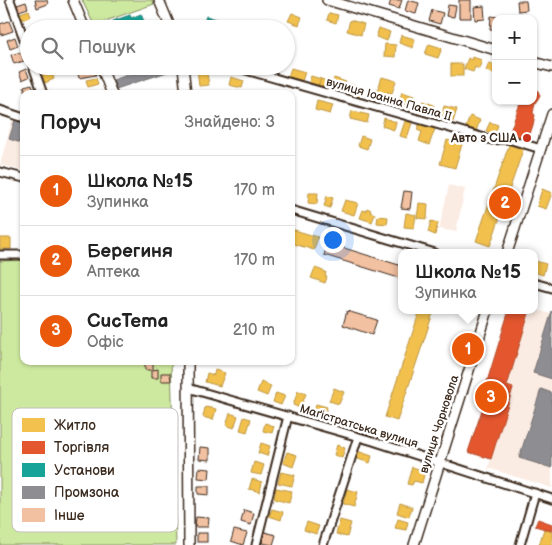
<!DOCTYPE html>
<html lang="uk">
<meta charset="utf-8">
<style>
:root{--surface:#fff;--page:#f6f6f6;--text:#222;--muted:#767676;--line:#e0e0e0;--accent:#ea580c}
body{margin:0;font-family:"Balsamiq Sans",sans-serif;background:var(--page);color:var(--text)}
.controls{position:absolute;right:15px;top:15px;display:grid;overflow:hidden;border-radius:10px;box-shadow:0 1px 4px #0004}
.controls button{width:45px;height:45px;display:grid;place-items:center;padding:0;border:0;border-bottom:1px solid var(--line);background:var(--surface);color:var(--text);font:25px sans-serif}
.you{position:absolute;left:332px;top:239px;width:18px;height:18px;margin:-12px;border:4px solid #fff;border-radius:50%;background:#1a73e8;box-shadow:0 0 0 8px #1a73e833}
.badge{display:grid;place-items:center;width:32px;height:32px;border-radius:50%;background:var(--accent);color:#fff;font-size:16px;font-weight:700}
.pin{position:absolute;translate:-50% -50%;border:2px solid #fff;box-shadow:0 1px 5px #0006}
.popup{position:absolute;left:398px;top:249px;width:140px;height:65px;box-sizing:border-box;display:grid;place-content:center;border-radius:10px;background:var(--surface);filter:drop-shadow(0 1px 4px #0005);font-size:16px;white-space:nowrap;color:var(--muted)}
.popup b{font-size:19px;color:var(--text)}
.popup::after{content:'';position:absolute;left:50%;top:100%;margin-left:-10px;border:10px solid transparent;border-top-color:var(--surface)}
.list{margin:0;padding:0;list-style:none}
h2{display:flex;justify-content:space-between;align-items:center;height:65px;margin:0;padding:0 20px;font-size:21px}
h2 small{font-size:16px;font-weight:400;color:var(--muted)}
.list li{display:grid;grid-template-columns:32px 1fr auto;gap:15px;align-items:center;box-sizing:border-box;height:70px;padding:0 20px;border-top:1px solid var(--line)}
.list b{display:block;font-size:19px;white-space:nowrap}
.list p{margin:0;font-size:16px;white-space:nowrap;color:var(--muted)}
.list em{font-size:16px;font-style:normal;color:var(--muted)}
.icon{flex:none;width:28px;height:28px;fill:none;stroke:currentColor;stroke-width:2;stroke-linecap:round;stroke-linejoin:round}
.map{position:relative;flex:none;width:552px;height:545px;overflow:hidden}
.search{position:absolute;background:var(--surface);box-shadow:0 1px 4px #0004;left:20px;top:20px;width:275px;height:55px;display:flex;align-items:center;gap:12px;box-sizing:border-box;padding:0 18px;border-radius:28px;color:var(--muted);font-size:19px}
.panel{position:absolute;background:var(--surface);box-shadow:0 1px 4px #0004;left:20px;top:90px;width:275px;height:275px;border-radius:10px}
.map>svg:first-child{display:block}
.built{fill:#fbece3}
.green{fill:#cde99f;stroke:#848a5e}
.homes{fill:#f2c14e;stroke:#bb9440}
.shops{fill:#e4572e;stroke:#b14a29}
.public{fill:#17a398;stroke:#227f73}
.industry{fill:#8d8d92;stroke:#746f6f}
.building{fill:#f2c1a2;stroke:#3b2a1e}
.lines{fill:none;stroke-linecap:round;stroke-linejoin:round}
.minor-casing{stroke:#3b2a1e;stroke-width:11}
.major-casing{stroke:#3b2a1e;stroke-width:12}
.minor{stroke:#fff;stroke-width:7}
.major{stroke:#fff;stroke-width:9}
.poi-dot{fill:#c8321e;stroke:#fff;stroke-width:2}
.labels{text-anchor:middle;stroke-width:5;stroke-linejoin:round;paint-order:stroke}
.street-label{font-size:12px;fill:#3b2a1e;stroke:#fff}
.poi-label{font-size:12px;font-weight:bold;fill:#3b2a1e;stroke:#fff;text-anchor:end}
.key{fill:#fff;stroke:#c4bfbc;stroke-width:1}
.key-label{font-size:14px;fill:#3b2a1e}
</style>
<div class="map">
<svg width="552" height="545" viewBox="0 0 552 545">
<rect width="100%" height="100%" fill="#fff"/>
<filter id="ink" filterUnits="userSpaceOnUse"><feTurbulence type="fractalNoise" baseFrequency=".02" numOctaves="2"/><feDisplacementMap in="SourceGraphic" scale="10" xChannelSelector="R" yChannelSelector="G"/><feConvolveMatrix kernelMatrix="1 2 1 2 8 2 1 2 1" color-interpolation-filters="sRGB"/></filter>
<g filter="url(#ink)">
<g class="built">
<polygon points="12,120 24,124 24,171 0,165"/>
<polygon points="449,185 465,189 456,232 439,229"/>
<polygon points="534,309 551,314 552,311 552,488 488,468 513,388 507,386 530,310"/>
</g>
<g class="green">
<polygon points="82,0 152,0 154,4 94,25"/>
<polygon points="24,260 24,361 171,361 176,545 0,545 0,261"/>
</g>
<g class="homes">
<polygon points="29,10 31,16 22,20 20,13"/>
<polygon points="292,13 302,17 299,25 288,21"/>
<polygon points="329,13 338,15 336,23 327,20"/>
<polygon points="350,20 364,24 361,35 347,31"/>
<polygon points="379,28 390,32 387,41 376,37"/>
<polygon points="401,35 415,39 413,48 399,43"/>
<polygon points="385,44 396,45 395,57 384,56"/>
<polygon points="429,44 442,48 438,58 425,54"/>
<polygon points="472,57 482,60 479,69 475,67 473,72 464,69 468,58 471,60"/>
<polygon points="489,63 496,65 496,74 486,71"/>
<rect x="451" y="64" width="12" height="12"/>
<polygon points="206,67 209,85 199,86 197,68"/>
<polygon points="291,68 305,72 302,81 288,77"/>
<polygon points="51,70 54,79 45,83 42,74"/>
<polygon points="311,76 321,79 318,86 309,83"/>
<polygon points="231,77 244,81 242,88 229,85"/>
<polygon points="382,77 396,81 392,93 387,92 386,97 376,94"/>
<polygon points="96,78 98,84 88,87 86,80"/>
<polygon points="334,78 346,82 343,93 331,90"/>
<polygon points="321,79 330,82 328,89 318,86"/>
<polygon points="350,84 362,88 359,97 347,94"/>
<polygon points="402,92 414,96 410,109 398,105"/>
<polygon points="317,101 333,105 330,114 315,110"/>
<polygon points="422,101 434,105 431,115 419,111"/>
<polygon points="444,106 457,109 453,122 441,119"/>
<polygon points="352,111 369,115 367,123 350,119"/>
<polygon points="470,116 480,120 476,131 466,127"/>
<polygon points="384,118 396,122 394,130 382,126"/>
<polygon points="405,121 412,123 407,138 400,136"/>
<polygon points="490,122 498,125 495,134 486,131"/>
<polygon points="420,123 435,129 429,145 419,141 422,132 417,130"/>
<polygon points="361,136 370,139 367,149 358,146"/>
<polygon points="447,140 462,144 455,168 440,164"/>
<polygon points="510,142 524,147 490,246 476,241"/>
<polygon points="542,189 552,193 546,209 537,206"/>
<polygon points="309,193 318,193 317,204 308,203"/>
<polygon points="327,196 333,198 330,208 324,206"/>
<polygon points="345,200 358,203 354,215 341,211"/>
<polygon points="419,203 428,204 427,219 417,218"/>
<polygon points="367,208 371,210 370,212 375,214 372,222 360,218 363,210 366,211"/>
<polygon points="406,213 416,215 414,228 404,227"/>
<polygon points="378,216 388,217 387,224 377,223"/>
<polygon points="431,221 438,223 435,235 428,232"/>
<polygon points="291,229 318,237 314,250 291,243"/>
<rect x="0" y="238" width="11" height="11"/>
<polygon points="535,261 546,264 543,275 534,272"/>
<polygon points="315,268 326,272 325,276 327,277 325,283 311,278"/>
<polygon points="420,310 434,310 397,421 385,417"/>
<polygon points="215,370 225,373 220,386 205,382 207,373 214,375"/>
<polygon points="261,382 271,386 267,396 257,392"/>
<polygon points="334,388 344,392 339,404 329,401"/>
<polygon points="298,391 306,394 300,408 293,405"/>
<polygon points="276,393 285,396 281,405 273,402"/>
<polygon points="316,404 327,407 324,415 314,412"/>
<polygon points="205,407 216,409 213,420 203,417"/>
<polygon points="230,413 238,416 234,428 226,425"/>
<polygon points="244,417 251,419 247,432 240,430"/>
<polygon points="265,423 274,426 272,433 263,431"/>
<polygon points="261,443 270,446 267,456 258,453"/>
<polygon points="337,445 345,448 342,458 334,455"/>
<polygon points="357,451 372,456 370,463 355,458"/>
<polygon points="287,452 297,455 293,467 283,463"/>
<polygon points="254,462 264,465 261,475 251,473"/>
<polygon points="412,467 425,471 422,483 414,481 412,485 407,484"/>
<polygon points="281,472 295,475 292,486 278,483"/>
<polygon points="252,479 262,482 260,492 249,489"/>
<polygon points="276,488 292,491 289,503 274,499"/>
<polygon points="347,489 358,492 354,507 343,504"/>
<polygon points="400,503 412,507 409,517 397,513"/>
<polygon points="272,509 283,512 281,520 269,516"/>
<polygon points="398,519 408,522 406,530 395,528"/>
<polygon points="340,520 351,523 347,537 336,534"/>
<polygon points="307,522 319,526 316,534 304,530"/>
<polygon points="544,529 552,532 552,545 539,545"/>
</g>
<g class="shops">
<polygon points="533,88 538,91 540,96 535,103 533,113 535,115 533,125 528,140 509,134 521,101 533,101"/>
<polygon points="509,310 530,310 507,386 513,388 491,459 468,452 489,389 485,388"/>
<polygon points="538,519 552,524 552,531 535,526"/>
</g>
<g class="public">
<polygon points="141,14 147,29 105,29 115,24 113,21 130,15 131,18"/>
<polygon points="206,16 251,29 202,29"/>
</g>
<g class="industry">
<polygon points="154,66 168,66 170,71 116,89 113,80"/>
<polygon points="15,120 24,123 24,144 9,139"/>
<polygon points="552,311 552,379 533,373"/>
<polygon points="541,389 552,393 552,468 519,458"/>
</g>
<g class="building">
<polygon points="35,0 47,0 48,4 37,8"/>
<polygon points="391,0 402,0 399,9 389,6"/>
<polygon points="408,0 419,3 416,14 405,11"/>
<rect x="459" y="0" width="12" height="18"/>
<polygon points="517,1 526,1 527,10 518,11"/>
<polygon points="26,2 28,8 19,11 17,5"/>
<polygon points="448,5 456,6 454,17 446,16"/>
<polygon points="484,6 485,19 475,20 474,7"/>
<polygon points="432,10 443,13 440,24 429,21"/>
<polygon points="491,16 505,18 496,19 496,30 490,29"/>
<polygon points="9,21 13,31 1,35 0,24"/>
<polygon points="15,37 18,46 10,49 7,40"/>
<polygon points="21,52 24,61 14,64 11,55"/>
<polygon points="51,66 77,66 77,72 58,73 58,67"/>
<polygon points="87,66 92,66 96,75 79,78 77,70"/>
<polygon points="26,69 29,77 22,80 19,72"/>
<polygon points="32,84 35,93 26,94 24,86"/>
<polygon points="404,191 412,192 410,209 401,208"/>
<polygon points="328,243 402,266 402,279 324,255"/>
<polygon points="347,311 377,320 372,335 343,325"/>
<polygon points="145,361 153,361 153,370 158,369 158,378 151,378 151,370 145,370"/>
<polygon points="161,373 170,373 171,381 161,381"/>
<polygon points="200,447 210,448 210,460 199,459"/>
<polygon points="199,468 210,469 209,479 198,478"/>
<polygon points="198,486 209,486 209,495 198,494"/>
<polygon points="244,510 254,513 251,525 241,522"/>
<polygon points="196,517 209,518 208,527 195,527"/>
<polygon points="234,530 247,533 243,545 231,541"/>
<polygon points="265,532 276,535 273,545 262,543"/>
<rect x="197" y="533" width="10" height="9"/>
</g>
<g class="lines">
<defs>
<g id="minor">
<polyline points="10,0 29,53"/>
<polyline points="33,66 43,94"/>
<polyline points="232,66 492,140 508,139 541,149"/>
<polyline points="0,110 24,118"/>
<polyline points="0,172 24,178"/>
<polyline points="291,210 435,253"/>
<polyline points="0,255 24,255"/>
<polyline points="534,283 552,288"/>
<polyline points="188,388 373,441 552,499"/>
<polyline points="256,545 288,416"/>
<polyline points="323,545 358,437"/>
<polyline points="520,545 535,493"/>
</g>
<g id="major">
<polyline points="73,0 85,29"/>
<polyline points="159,0 171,29"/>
<polyline points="327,0 496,50"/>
<polyline points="533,62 552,67"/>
<polyline points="101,66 112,94"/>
<polyline points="183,66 186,94"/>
<polyline points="507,253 552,114"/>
<polyline points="188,361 189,545"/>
<polyline points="414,545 488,310"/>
</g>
</defs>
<use href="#minor" class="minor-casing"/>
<use href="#major" class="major-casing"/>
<use href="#minor" class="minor"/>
<use href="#major" class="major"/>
</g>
</g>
<circle class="poi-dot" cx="527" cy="138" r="5"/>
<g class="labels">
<g class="street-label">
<text transform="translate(389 99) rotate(16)" y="4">вулиця Іоанна Павла II</text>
<text transform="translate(439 424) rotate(-72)" y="4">вулиця Чорновола</text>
<text transform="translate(359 426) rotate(17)" y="4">Маґістратська вулиця</text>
</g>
<g class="poi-label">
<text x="517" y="142">Авто з США</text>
</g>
</g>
<rect x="12" y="408" width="166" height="124" rx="8" class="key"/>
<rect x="22" y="418" width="23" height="14" fill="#f2c14e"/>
<rect x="22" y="441" width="23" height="13" fill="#e4572e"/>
<rect x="22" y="463" width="23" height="14" fill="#17a398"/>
<rect x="22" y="486" width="23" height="13" fill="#8d8d92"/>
<rect x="22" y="508" width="23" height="14" fill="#f2c1a2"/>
<g class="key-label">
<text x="54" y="430">Житло</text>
<text x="54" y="452">Торгівля</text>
<text x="54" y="475">Установи</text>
<text x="54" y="497">Промзона</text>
<text x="54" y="520">Інше</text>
</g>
</svg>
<div class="controls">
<button>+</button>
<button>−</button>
</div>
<div class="you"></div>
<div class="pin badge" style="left:468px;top:349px">1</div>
<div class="popup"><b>Школа №15</b>Зупинка</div>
<div class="pin badge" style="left:505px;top:203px">2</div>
<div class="pin badge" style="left:491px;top:397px">3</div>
<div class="search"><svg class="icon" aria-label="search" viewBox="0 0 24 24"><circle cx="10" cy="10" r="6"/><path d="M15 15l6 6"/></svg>Пошук</div>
<section class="panel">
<h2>Поруч<small>Знайдено: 3</small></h2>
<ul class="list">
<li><span class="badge">1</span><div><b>Школа №15</b><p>Зупинка</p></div><em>170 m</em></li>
<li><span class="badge">2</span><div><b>Берегиня</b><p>Аптека</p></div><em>170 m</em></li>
<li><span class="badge">3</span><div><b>CucTema</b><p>Офіс</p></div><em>210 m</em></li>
</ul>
</section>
</div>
